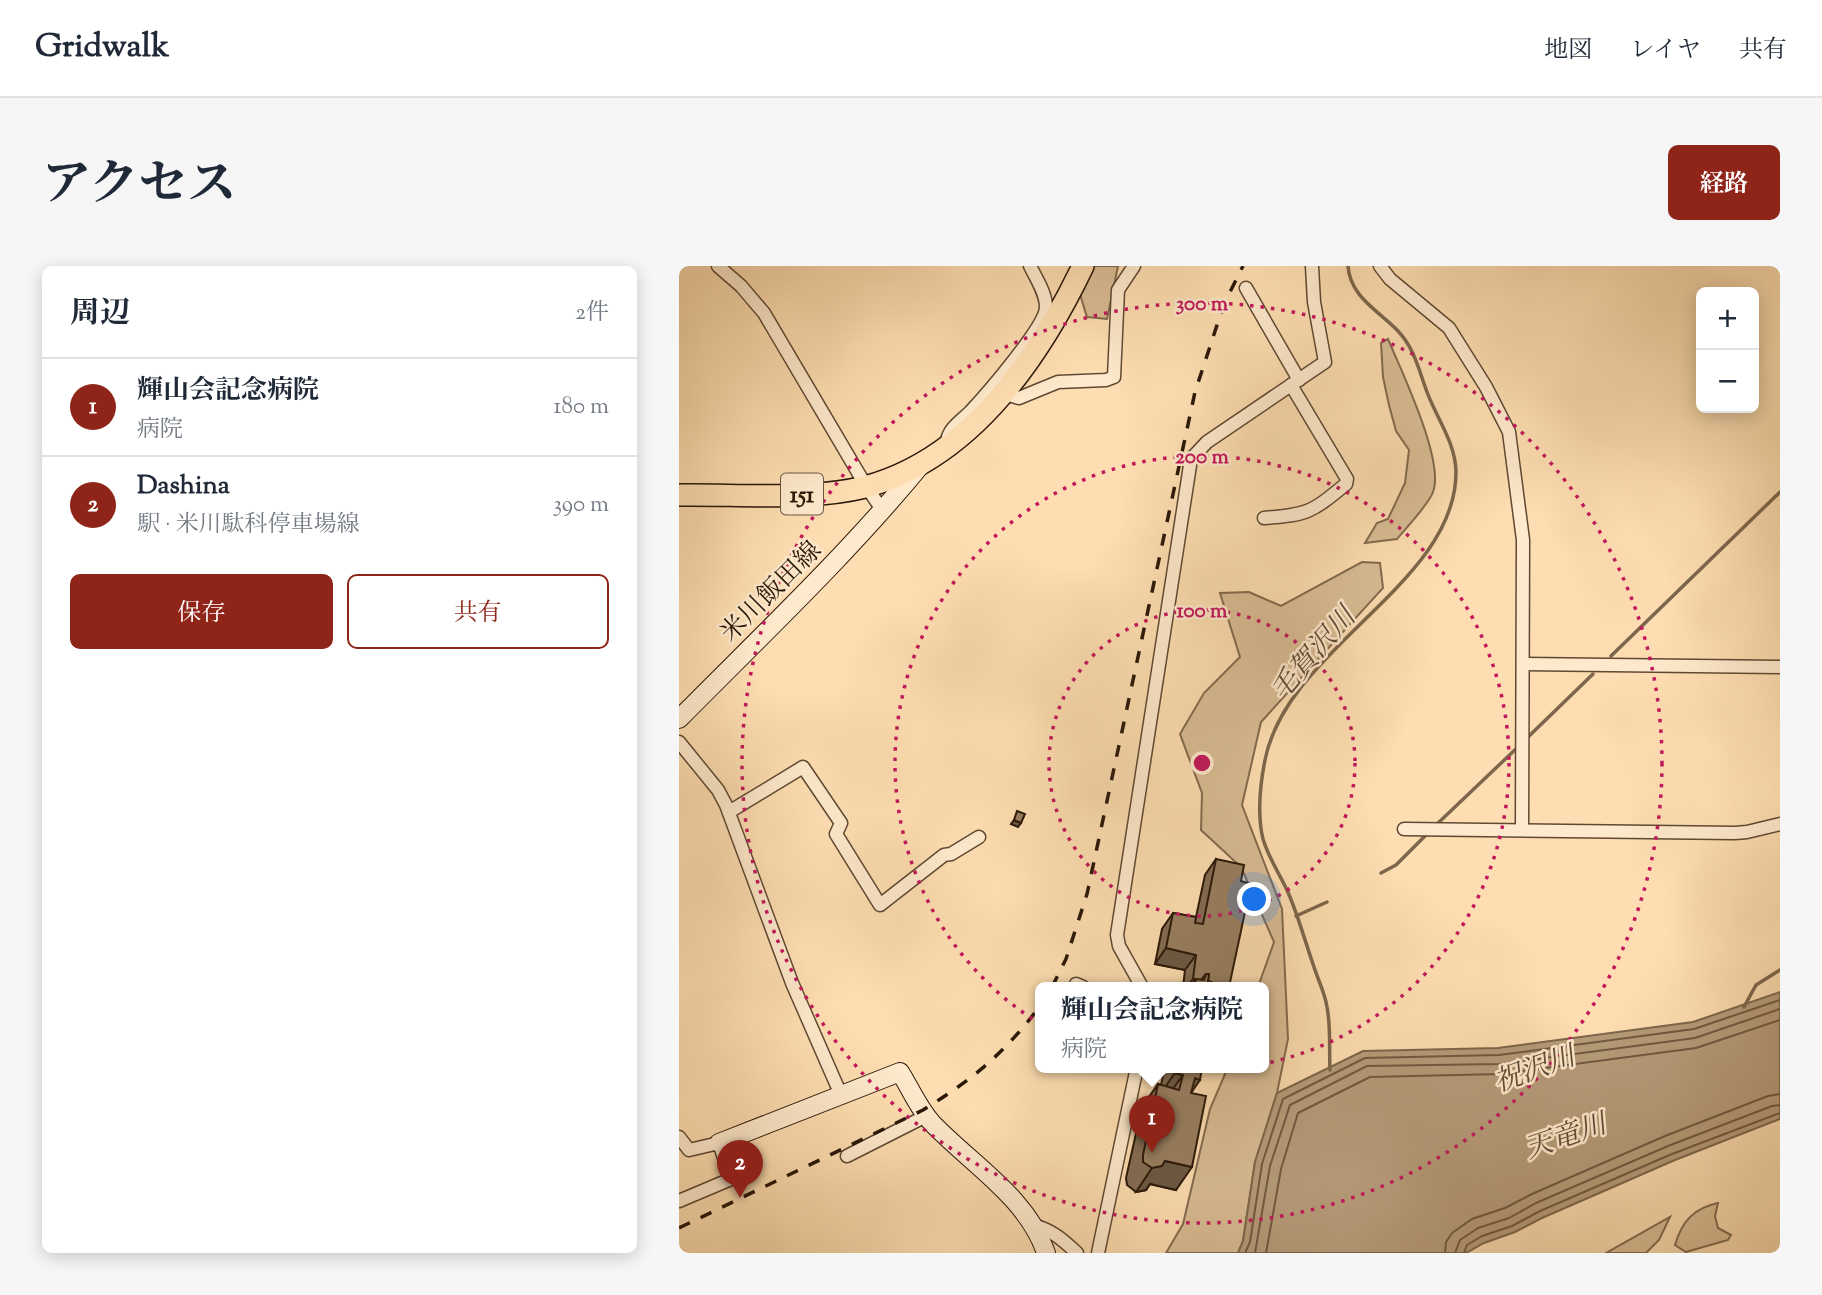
<!DOCTYPE html>
<html lang="ja">
<meta charset="utf-8">
<style>
:root{--surface:#fff;--page:#f6f6f7;--text:#1f2937;--muted:#747a83;--line:#e0e1e3;--accent:#8f2418}
body{margin:0;font-family:"Sorts Mill Goudy","Noto Serif JP",serif;background:var(--page);color:var(--text)}
.controls{position:absolute;right:21px;top:21px;display:grid;overflow:hidden;border-radius:10px;box-shadow:0 4px 18px #0003}
.controls button{width:63px;height:63px;display:grid;place-items:center;padding:0;border:0;border-bottom:2px solid var(--line);background:var(--surface);color:var(--text);font:35px sans-serif}
.you{position:absolute;left:576px;top:634px;width:24px;height:24px;margin:-18px;border:5px solid #fff;border-radius:50%;background:#1a73e8;box-shadow:0 0 0 10px #1a73e833}
.badge{display:grid;place-items:center;width:46px;height:46px;border-radius:50%;background:var(--accent);color:#fff;font-size:23px;font-weight:700}
.pin{position:absolute;translate:-50% -58px;filter:drop-shadow(0 2px 4px #0008)}
.pin::after{content:'';position:absolute;top:37px;width:24px;height:21px;background:inherit;clip-path:polygon(0 0,100% 0,50% 100%)}
.popup{position:absolute;left:356px;top:716px;width:234px;height:91px;box-sizing:border-box;display:grid;place-content:center;border-radius:10px;background:var(--surface);filter:drop-shadow(0 2px 5px #0005);font-size:23px;white-space:nowrap;color:var(--muted)}
.popup b{font-size:26px;color:var(--text)}
.popup::after{content:'';position:absolute;left:50%;top:100%;margin-left:-14px;border:14px solid transparent;border-top-color:var(--surface)}
.list{margin:0;padding:0;list-style:none}
h2{display:flex;justify-content:space-between;align-items:center;height:91px;margin:0;padding:0 28px;font-size:30px}
h2 small{font-size:23px;font-weight:400;color:var(--muted)}
.list li{display:grid;grid-template-columns:46px 1fr auto;gap:21px;align-items:center;box-sizing:border-box;height:98px;padding:0 28px;border-top:2px solid var(--line)}
.list b{display:block;font-size:26px;white-space:nowrap}
.list p{margin:0;font-size:23px;white-space:nowrap;color:var(--muted)}
.list em{font-size:23px;font-style:normal;color:var(--muted)}
.actions{display:flex;gap:14px;padding:21px 28px}
.actions a{flex:1;padding:16px 0;border:2px solid var(--accent);border-radius:10px;text-align:center;font-size:24px;color:var(--accent)}
.actions .main{background:var(--accent);color:#fff}
.map{position:relative;flex:none;width:1101px;height:987px;overflow:hidden;border-radius:10px}
header{display:flex;align-items:center;gap:42px;box-sizing:border-box;height:98px;padding:0 35px;background:var(--surface);border-bottom:2px solid var(--line)}
header strong{font-size:33px}
nav{display:flex;gap:38px;margin-inline-start:auto;font-size:24px}
.intro{display:flex;align-items:center;justify-content:space-between;box-sizing:border-box;height:168px;padding:0 42px}
h1{margin:0;font-size:49px}
.button{padding:18px 32px;border-radius:10px;background:var(--accent);color:#fff;font-size:24px;font-weight:700}
main{display:flex;gap:42px;padding:0 42px}
aside{flex:1;background:var(--surface);border-radius:10px;box-shadow:0 4px 18px #0003}
.map>svg:first-child{display:block}
.green{fill:#d9bc94;stroke:#826a4e;stroke-width:2}
.water{fill:#b59a78;stroke:#7d664b;stroke-width:2}
.lines{fill:none;stroke-linecap:round;stroke-linejoin:round}
.shore{stroke:#705940;stroke-width:2}
.stream{stroke:#7d664b;stroke-width:3.5}
.minor-casing{stroke:#5f4932;stroke-width:15}
.secondary-casing{stroke:#2a1808;stroke-width:20}
.trunk-casing{stroke:#2a1808;stroke-width:24}
.minor{stroke:#fee9cc;stroke-width:12}
.secondary{stroke:#fee9cc;stroke-width:18}
.trunk{stroke:#fdddb1;stroke-width:21}
.rail{stroke:#2a1808;stroke-width:3.5;stroke-dasharray:12 12;stroke-linecap:butt}
.wall{fill:#836c53;stroke:#2a1808;stroke-width:2}
.shaded-wall{fill:#6a5843;stroke:#2a1808;stroke-width:2}
.building{fill:#987e60;stroke:#2a1808;stroke-width:2}
.ring{fill:none;stroke:#c2185b;stroke-width:3.5;stroke-dasharray:3.5 7}
.labels{text-anchor:middle;stroke-width:5;stroke-linejoin:round;paint-order:stroke}
.shield{fill:#fee9cc;stroke:#6a5743;stroke-width:2}
.shield-label{font-size:24px;font-weight:bold;fill:#2a1808}
.street-label{font-size:26px;fill:#2a1808;stroke:#fee9cc}
.water-label{font-size:28px;font-style:italic;fill:#624c35;stroke:#fee9cc}
.centre{fill:#c2185b;stroke:#fee9cc;stroke-width:3.5}
.ring-label{font-size:21px;text-anchor:middle;font-weight:bold;fill:#c2185b;stroke:#fee9cc;stroke-width:5;stroke-linejoin:round;paint-order:stroke}
</style>
<header>
<strong>Gridwalk</strong>
<nav><a>地図</a><a>レイヤ</a><a>共有</a></nav>
</header>
<div class="intro"><h1>アクセス</h1><a class="button">経路</a></div>
<main>
<aside>
<h2>周辺<small>2件</small></h2>
<ul class="list">
<li><span class="badge">1</span><div><b>輝山会記念病院</b><p>病院</p></div><em>180 m</em></li>
<li><span class="badge">2</span><div><b>Dashina</b><p>駅 · 米川駄科停車場線</p></div><em>390 m</em></li>
</ul>
<div class="actions"><a class="main">保存</a><a>共有</a></div>
</aside>
<div class="map">
<svg width="1101" height="987" viewBox="0 0 1101 987">
<rect width="100%" height="100%" fill="#fdddb1"/>
<filter id="stains"><feTurbulence type="fractalNoise" baseFrequency=".00286" numOctaves="4"/><feColorMatrix values="0 0 0 0 .2 0 0 0 0 .09 0 0 0 0 .02 0 0 0 .5 -.17"/></filter>
<radialGradient id="worn" r=".72"><stop offset=".6" stop-color="#630" stop-opacity="0"/><stop offset="1" stop-color="#630" stop-opacity=".3"/></radialGradient>
<g class="green">
<polygon points="414,0 439,0 428,53 408,51 400,25"/>
<path d="M709,73C722,104 766,195 754,226C750,238 727,262 718,273L686,277L698,257L709,253L726,217L730,184L717,165L710,139L704,111L702,77Z"/>
<polygon points="683,296 701,297 704,322 582,456 563,539 603,643 609,773 598,827 576,896 564,975 559,987 487,987 504,958 531,843 549,801 585,801 585,721 579,721 595,676 562,601 522,564 523,527 501,468 525,427 561,391 541,327 570,326 602,340"/>
<path d="M1039,937L1036,950L1039,962L1052,969L1049,974L1007,986L996,979C1003,955 1015,942 1039,937Z"/>
<polygon points="991,951 980,974 967,987 927,987"/>
</g>
<polygon class="water" points="1101,726 1101,853 996,894 863,952 836,966 805,977 787,987 559,987 564,975 576,896 598,827 684,785 819,782 1014,756"/>
<g class="lines">
<g class="shore">
<polyline points="566,987 571,976 583,898 604,833 686,792 820,789 1015,763 1101,734"/>
<polyline points="576,987 591,900 611,839 688,800 820,798 1016,772 1101,743"/>
<polyline points="587,987 602,903 619,847 691,811 821,808 1017,782 1101,754"/>
<polyline points="766,987 767,976 773,967 793,953 826,942 853,928 986,870 1089,830 1101,828"/>
<polyline points="776,987 781,974 799,962 830,952 857,937 989,880 1093,840 1101,839"/>
<polyline points="785,987 788,979 803,970 833,960 861,945 993,888 1101,847"/>
</g>
<g class="stream">
<polyline points="932,390 1101,226"/>
<polyline points="848,472 914,408"/>
<polyline points="757,559 840,480"/>
<polyline points="702,607 717,599 749,567"/>
<polyline points="617,650 648,636"/>
<polyline points="1065,741 1077,719 1101,704"/>
<path d="M651,804C650,784 652,761 648,741C646,727 639,714 635,701C627,678 620,653 611,631C603,611 590,594 584,573C578,548 581,519 586,494C608,381 778,318 777,205C776,176 758,153 748,126C740,105 736,83 719,65C700,45 671,31 669,0"/>
</g>
<defs>
<g id="minor">
<polyline points="39,0 62,20 85,47 187,220 204,245"/>
<polyline points="701,0 711,13 770,62 807,121 830,166 844,274 843,563"/>
<polyline points="567,22 620,114"/>
<polyline points="323,127 340,132 379,116 427,114 435,111 439,24 455,0"/>
<path d="M268,175C270,162 282,155 291,146C306,130 367,60 367,41C367,27 357,12 351,0"/>
<path d="M585,252C629,249 633,246 667,218L668,213L612,119"/>
<polyline points="844,398 1101,401"/>
<polyline points="0,476 39,524 47,539 113,717 162,829"/>
<polyline points="50,546 124,501 162,557 157,568 201,639 265,589 272,588 300,571"/>
<polyline points="725,563 1056,567 1068,566 1101,558"/>
<polyline points="397,718 404,721"/>
<polyline points="463,721 440,680 438,669 512,193 528,176 646,96 635,36 633,0"/>
<polyline points="0,871 10,884 40,877 52,913 0,935"/>
<polyline points="168,890 247,850"/>
<path d="M354,959C373,964 384,974 398,987"/>
<polyline points="419,987 458,801"/>
</g>
<g id="secondary">
<path d="M0,453C83,369 167,290 242,199"/>
<path d="M40,877L221,806C231,822 240,843 253,857C291,897 349,932 367,987"/>
</g>
<path id="trunk" d="M0,229C58,228 130,235 186,221C291,193 360,92 404,0"/>
</defs>
<use href="#minor" class="minor-casing"/>
<use href="#secondary" class="secondary-casing"/>
<use href="#trunk" class="trunk-casing"/>
<use href="#minor" class="minor"/>
<use href="#secondary" class="secondary"/>
<use href="#trunk" class="trunk"/>
<g class="rail">
<polyline points="373,721 387,693 408,628 516,126 545,38 564,0"/>
<path d="M0,962L244,844C294,813 325,788 361,740"/>
</g>
</g>
<g class="wall">
<polygon points="537,593 562,615 550,721 504,721 506,704 476,698 483,663 494,647 517,651 526,609"/>
<polygon points="486,801 523,801 513,826 497,924 471,918 467,924 457,926 448,919 447,912 463,841 479,818 482,819"/>
</g>
<g class="shaded-wall">
<polygon points="335,554 342,557 339,561 332,558"/>
<polygon points="487,682 517,689 506,704 476,698"/>
<polygon points="514,713 516,714 511,721 508,721"/>
<polygon points="496,807 504,809 487,832 480,830"/>
<polygon points="516,812 521,814 505,837"/>
<polygon points="486,895 513,901 497,924 471,918 467,924 457,926 473,902"/>
</g>
<g class="building">
<polygon points="338,545 346,548 342,557 335,554"/>
<polygon points="537,593 565,599 562,615 572,618 550,721 539,719 529,715 530,708 527,708 522,714 514,713 517,689 487,682 494,647 517,651 516,657 524,658"/>
<polygon points="527,708 530,708 529,715 539,719 539,721 515,721 517,713 525,714"/>
<polygon points="497,801 523,801 521,814 516,812 512,827 527,830 513,901 486,895 483,900 473,902 464,896 464,889 479,818 500,824 504,809 496,807"/>
</g>
<g class="ring">
<circle cx="523" cy="497" r="153"/>
<circle cx="523" cy="497" r="307"/>
<circle cx="523" cy="497" r="460"/>
</g>
<g class="labels">
<rect class="shield" x="102" y="207.5" width="42" height="41" rx="5"/>
<g class="shield-label">
<text x="123" y="236">151</text>
</g>
<g class="street-label">
<text transform="translate(91 325) rotate(-45)" y="9">米川飯田線</text>
</g>
<g class="water-label">
<text transform="translate(633 387) rotate(-49)" y="10">毛賀沢川</text>
<text transform="translate(855 802) rotate(-20)" y="10">祝沢川</text>
<text transform="translate(886 869) rotate(-19)" y="10">天竜川</text>
</g>
</g>
<circle cx="523" cy="497" r="10" class="centre"/>
<g class="ring-label">
<text x="523" y="44">300 m</text>
<text x="523" y="197">200 m</text>
<text x="523" y="351">100 m</text>
</g>
<rect width="100%" height="100%" filter="url(#stains)"/>
<rect width="100%" height="100%" fill="url(#worn)"/>
</svg>
<div class="controls">
<button>+</button>
<button>−</button>
</div>
<div class="you"></div>
<div class="pin badge" style="left:473px;top:887px">1</div>
<div class="popup"><b>輝山会記念病院</b>病院</div>
<div class="pin badge" style="left:61px;top:932px">2</div>
</div>
</main>
